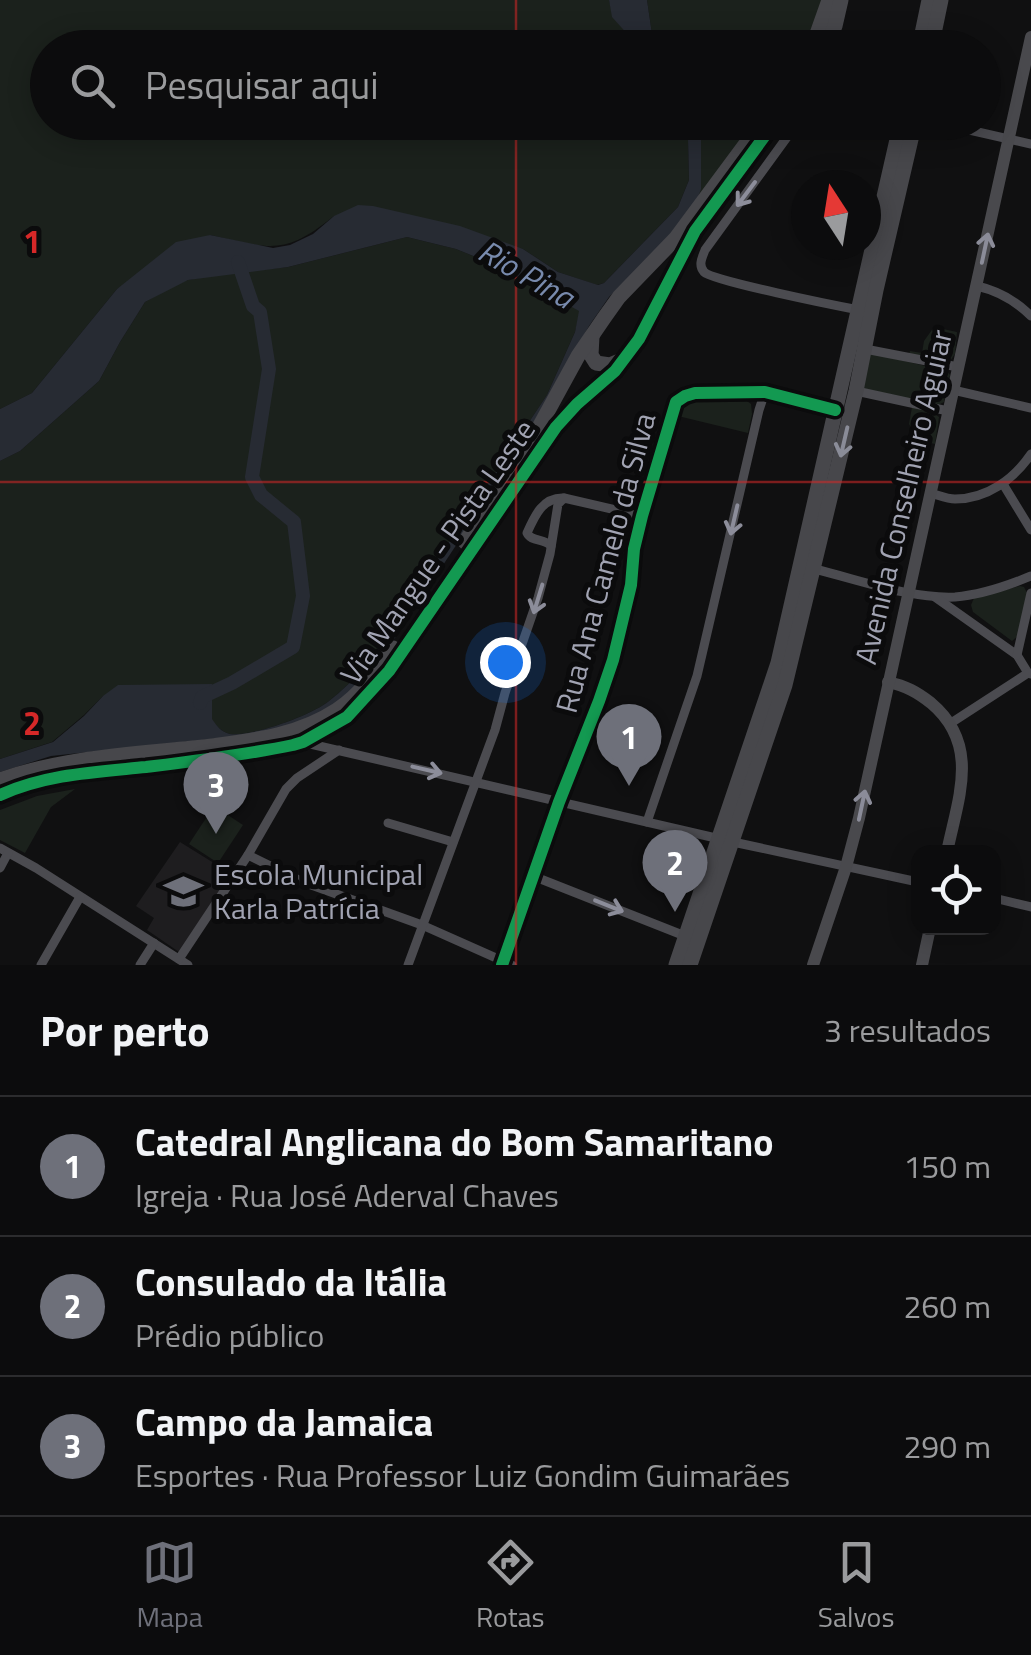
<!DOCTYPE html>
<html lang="pt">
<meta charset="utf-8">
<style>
:root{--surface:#0c0c0d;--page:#1a1a1b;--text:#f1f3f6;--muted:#9a9b9d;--line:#2c2c2e;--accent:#6e707a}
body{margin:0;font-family:"Titillium Web",sans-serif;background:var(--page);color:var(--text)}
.controls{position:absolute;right:30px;bottom:30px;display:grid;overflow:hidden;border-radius:20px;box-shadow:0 5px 25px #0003}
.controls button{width:90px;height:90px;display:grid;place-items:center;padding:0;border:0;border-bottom:2px solid var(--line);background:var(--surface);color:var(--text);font:50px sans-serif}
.compass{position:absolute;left:791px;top:170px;width:90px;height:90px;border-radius:50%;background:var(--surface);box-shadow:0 5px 25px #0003;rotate:348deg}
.you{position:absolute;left:505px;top:662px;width:35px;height:35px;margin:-25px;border:8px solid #fff;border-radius:50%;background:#1a73e8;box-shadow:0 0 0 15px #1a73e833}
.badge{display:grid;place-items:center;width:65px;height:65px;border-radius:50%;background:var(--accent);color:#fff;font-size:32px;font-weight:700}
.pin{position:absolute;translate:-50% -82px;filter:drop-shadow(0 2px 5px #0008)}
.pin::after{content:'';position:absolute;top:52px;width:35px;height:30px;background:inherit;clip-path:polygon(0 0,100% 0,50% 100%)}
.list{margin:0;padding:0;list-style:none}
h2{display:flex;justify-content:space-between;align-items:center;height:130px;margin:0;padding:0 40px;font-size:42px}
h2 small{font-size:32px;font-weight:400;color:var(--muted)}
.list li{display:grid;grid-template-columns:65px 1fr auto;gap:30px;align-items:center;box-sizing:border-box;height:140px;padding:0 40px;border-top:2px solid var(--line)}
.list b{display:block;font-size:38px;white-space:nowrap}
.list p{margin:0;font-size:32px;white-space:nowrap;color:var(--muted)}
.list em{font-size:32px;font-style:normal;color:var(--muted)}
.icon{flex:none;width:55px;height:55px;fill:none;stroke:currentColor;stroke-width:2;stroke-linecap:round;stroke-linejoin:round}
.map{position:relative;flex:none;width:1031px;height:965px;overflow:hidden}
.search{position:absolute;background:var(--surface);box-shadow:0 5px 25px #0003;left:30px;right:30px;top:30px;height:110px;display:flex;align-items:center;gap:25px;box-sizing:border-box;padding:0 35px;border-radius:55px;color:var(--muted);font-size:38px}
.sheet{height:550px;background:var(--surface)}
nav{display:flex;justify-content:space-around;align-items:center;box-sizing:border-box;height:140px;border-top:2px solid var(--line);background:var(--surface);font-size:28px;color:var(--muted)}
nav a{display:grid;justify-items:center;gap:5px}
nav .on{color:var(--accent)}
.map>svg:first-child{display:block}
.built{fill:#1e1d1f}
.green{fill:#1b211c}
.water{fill:#272b33}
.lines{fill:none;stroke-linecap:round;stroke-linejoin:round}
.river{stroke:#272b33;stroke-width:14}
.minor{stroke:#4b4b50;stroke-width:9}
.secondary{stroke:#49494d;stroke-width:12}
.primary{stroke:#47474b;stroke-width:15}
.cycleway-casing{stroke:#0b0b0c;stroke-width:19}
.cycleway{stroke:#139951;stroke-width:12}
.oneway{stroke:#8c8d9a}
.oneway2{stroke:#8b8c99}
.oneway3{stroke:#8a8c98}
.grid{fill:none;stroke:#d62828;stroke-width:2.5;stroke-opacity:0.55}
.labels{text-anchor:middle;stroke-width:10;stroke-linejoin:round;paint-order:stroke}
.street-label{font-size:30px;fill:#a1a3b2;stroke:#0b0b0c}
.poi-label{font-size:30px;fill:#a1a3b2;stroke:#0b0b0c;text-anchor:start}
.water-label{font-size:32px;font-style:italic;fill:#788aad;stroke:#0b0b0c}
.grid-label{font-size:32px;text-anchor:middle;font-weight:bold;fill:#d62828;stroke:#0b0b0c;stroke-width:10;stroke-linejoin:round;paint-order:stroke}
</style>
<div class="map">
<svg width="1031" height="965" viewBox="0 0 1031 965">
<rect width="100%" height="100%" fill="#101011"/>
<polygon class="built" points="180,842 217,865 219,864 235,873 182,954 147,930 154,918 136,906"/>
<g class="green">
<path d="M0,0H609L613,17L639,47L48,48V122L683,123L688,140L689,180L678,207L604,283L597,285L558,272L523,249L334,216C283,257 270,248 210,235L117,289L32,393L0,409Z"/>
<polygon points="647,0 822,0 807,48 660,47 652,34"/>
<polygon points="695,123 756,123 695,205 701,139"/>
<path d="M407,237L456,249L498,266L580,311L575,332L547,395L365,668C353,679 342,691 329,701C312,715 252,737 230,734C221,732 217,726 211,719L103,696L84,715L52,742L0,759V461L20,451L99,381L120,342L145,302L177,284L188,280L221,274L288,267Z"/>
<polygon points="934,327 957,332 955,354 950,361 909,354 910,351 922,353 924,341"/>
<polygon points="874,354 947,371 950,375 944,402 938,405 864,389 862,386 870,355"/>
<polygon points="744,399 751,404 752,414 748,433 678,416 677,412 685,402"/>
<polygon points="912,407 929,410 939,417 935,444 918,440 909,424"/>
<polygon points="1020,586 1024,587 1027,593 1018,636 1012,641 973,612 971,605 974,598"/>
<polygon points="75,789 51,807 25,853 0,840 0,810 37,796"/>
<polygon points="214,806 243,825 218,863 189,844"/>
</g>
<g class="water">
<polygon points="609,0 647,0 652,34 660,47 639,47 612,17"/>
<path d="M683,123H695L701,139V189L695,205L670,236L609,297L589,326L521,447L371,674L329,709L278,732L51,756L0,772V759L53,742L84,716L103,696L118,685L212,684V719C217,726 221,732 230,734C252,737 312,715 329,701C342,691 353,679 365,668L547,395L575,332L579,311L498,266L456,249L407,237L288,267L188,280L145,302L120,342L99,381L20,451L0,461V409L32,393L117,289L176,242L210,235L273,248L290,245L313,234L334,216L358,205L373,206L460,226L523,249L558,272L598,285L604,283L678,207L689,180L688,140Z"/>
</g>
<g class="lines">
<polyline class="river" points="200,703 202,697 232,683 293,647 303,596 294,522 261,495 252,477 269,369 260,312 253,306 238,262"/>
<g class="minor">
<path d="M798,122L705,250C702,258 698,265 704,272C713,281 838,306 859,310"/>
<polyline points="934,122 1031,144"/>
<path d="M977,286C999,291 1015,300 1031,316"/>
<polyline points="865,349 958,367"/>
<polyline points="953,390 1031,408"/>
<polyline points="856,391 948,411"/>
<polyline points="1003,484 1031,530"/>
<path d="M930,493C938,495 947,499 955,499C987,499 1014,479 1031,454"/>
<path d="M551,546C545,538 531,542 527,533C535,515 543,497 564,498"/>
<path d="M814,569C857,579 910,599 955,597C981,595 1007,586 1031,576"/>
<polyline points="935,597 1017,655 1028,673 1031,674"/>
<polyline points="1017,655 1031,593"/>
<polyline points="951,723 1028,673"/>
<polyline points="306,743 733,842 918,882"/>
<polyline points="647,822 697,676 759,410 765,392"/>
<polyline points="388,823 453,842"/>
<polyline points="0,848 36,868 188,965"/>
<polyline points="248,855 303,882 422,925 512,965"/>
<polyline points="0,868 8,853"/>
<polyline points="533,876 685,936"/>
<polyline points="994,898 1031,907"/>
<polyline points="179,959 248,855 286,789 297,778 339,750"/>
<polyline points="41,965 80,897"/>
<polyline points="140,965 154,943"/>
<polyline points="408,965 495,730 505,693 538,598 550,554 558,504 564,498 642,516"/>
<polyline points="502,965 559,802 599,701 613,660 631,585 634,549 642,516 676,402 685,396 695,393 765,392 835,410"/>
</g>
<g class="secondary">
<path d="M888,682C906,686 917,692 931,703C981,745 958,798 947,852"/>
<polyline points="813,965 846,867 859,818 1031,37"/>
<polyline points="922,965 930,928"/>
</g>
<g class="primary">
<polyline points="812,48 829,0"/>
<polyline points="826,48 835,26 841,0"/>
<polyline points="919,48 929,0"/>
<polyline points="931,48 941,0"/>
<polyline points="592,336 591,355 596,363 610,365 622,360"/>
<polyline points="465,542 532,440 578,356 604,318 619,297 676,238 745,145"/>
<path d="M0,780C67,756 142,754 212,746C256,740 299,735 337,710C360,695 378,670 393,648"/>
<path d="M0,795C46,774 96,772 146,767C195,761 245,755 293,745L303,742L347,717L389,671L556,427L577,404L615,371L639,339L695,231L775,122"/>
<polyline points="676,965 778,663 901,122"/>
<polyline points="690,965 785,685 856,391 876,290 915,122"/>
</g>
<defs>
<g id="cycleway">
<path d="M0,795C46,774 96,772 146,767C195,761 245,755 293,745L303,742L347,717L389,671L556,427L577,404L615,371L639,339L695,231L775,122"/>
<polyline points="502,965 559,802 599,701 613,660 631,585 634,549 642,516 676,402 685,396 695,393 765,392 835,410"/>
</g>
</defs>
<use href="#cycleway" class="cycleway-casing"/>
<use href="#cycleway" class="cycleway"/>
</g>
<defs><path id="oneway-shaft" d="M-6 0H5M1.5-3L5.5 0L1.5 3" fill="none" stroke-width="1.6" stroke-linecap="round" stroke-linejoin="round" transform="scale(2.5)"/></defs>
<g class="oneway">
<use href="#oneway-shaft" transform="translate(746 194) rotate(127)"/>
<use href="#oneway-shaft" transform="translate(734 520) rotate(103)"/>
<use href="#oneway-shaft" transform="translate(538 599) rotate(107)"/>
<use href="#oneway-shaft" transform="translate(427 770) rotate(13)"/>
<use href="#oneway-shaft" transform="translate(609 906) rotate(22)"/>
</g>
<g class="oneway2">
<use href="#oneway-shaft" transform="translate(985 248) rotate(-78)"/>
<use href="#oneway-shaft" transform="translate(862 805) rotate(-78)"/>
</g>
<use class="oneway3" href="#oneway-shaft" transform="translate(844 442) rotate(103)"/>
<path class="grid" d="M516,0V48M516,122V965M0,482H1031"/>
<defs>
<symbol id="school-bare" viewBox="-9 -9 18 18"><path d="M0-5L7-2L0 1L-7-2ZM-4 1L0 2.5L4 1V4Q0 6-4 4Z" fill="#6e707a" stroke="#0b0b0c" stroke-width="2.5" paint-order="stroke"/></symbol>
</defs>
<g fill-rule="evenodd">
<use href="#school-bare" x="156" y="864" width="55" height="55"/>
</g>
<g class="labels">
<g class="street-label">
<text transform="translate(904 497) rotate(-77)" y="10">Avenida Conselheiro Aguiar</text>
<text transform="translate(438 552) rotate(-55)" y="10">Via Mangue - Pista Leste</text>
<text transform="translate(606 563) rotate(-75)" y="10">Rua Ana Camelo da Silva</text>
</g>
<g class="poi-label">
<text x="214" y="885">Escola Municipal<tspan x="214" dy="34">Karla Patrícia</tspan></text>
</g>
<g class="water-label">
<text transform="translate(526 274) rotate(30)" y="11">Rio Pina</text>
</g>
</g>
<g class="grid-label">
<text x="32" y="253">1</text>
<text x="32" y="735">2</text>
</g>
</svg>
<div class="controls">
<button><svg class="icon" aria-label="locate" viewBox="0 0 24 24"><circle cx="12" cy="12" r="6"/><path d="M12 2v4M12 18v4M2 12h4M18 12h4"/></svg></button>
</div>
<svg class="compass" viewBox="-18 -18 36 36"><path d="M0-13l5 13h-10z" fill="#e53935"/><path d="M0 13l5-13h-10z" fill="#9a9b9d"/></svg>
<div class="you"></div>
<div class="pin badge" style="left:629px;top:786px">1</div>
<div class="pin badge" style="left:675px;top:912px">2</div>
<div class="pin badge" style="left:216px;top:834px">3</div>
<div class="search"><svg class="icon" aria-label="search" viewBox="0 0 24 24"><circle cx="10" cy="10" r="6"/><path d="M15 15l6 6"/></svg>Pesquisar aqui</div>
</div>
<section class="sheet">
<h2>Por perto<small>3 resultados</small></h2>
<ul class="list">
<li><span class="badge">1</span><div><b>Catedral Anglicana do Bom Samaritano</b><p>Igreja · Rua José Aderval Chaves</p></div><em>150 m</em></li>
<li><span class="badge">2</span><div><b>Consulado da Itália</b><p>Prédio público</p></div><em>260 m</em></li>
<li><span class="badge">3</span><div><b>Campo da Jamaica</b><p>Esportes · Rua Professor Luiz Gondim Guimarães</p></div><em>290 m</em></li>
</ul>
</section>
<nav>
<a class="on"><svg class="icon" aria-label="map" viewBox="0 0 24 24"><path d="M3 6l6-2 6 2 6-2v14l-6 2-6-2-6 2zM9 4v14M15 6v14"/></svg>Mapa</a>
<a><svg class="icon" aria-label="directions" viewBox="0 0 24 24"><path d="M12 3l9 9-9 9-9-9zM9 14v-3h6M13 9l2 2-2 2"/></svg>Rotas</a>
<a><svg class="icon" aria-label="saved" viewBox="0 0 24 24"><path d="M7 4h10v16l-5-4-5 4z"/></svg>Salvos</a>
</nav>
